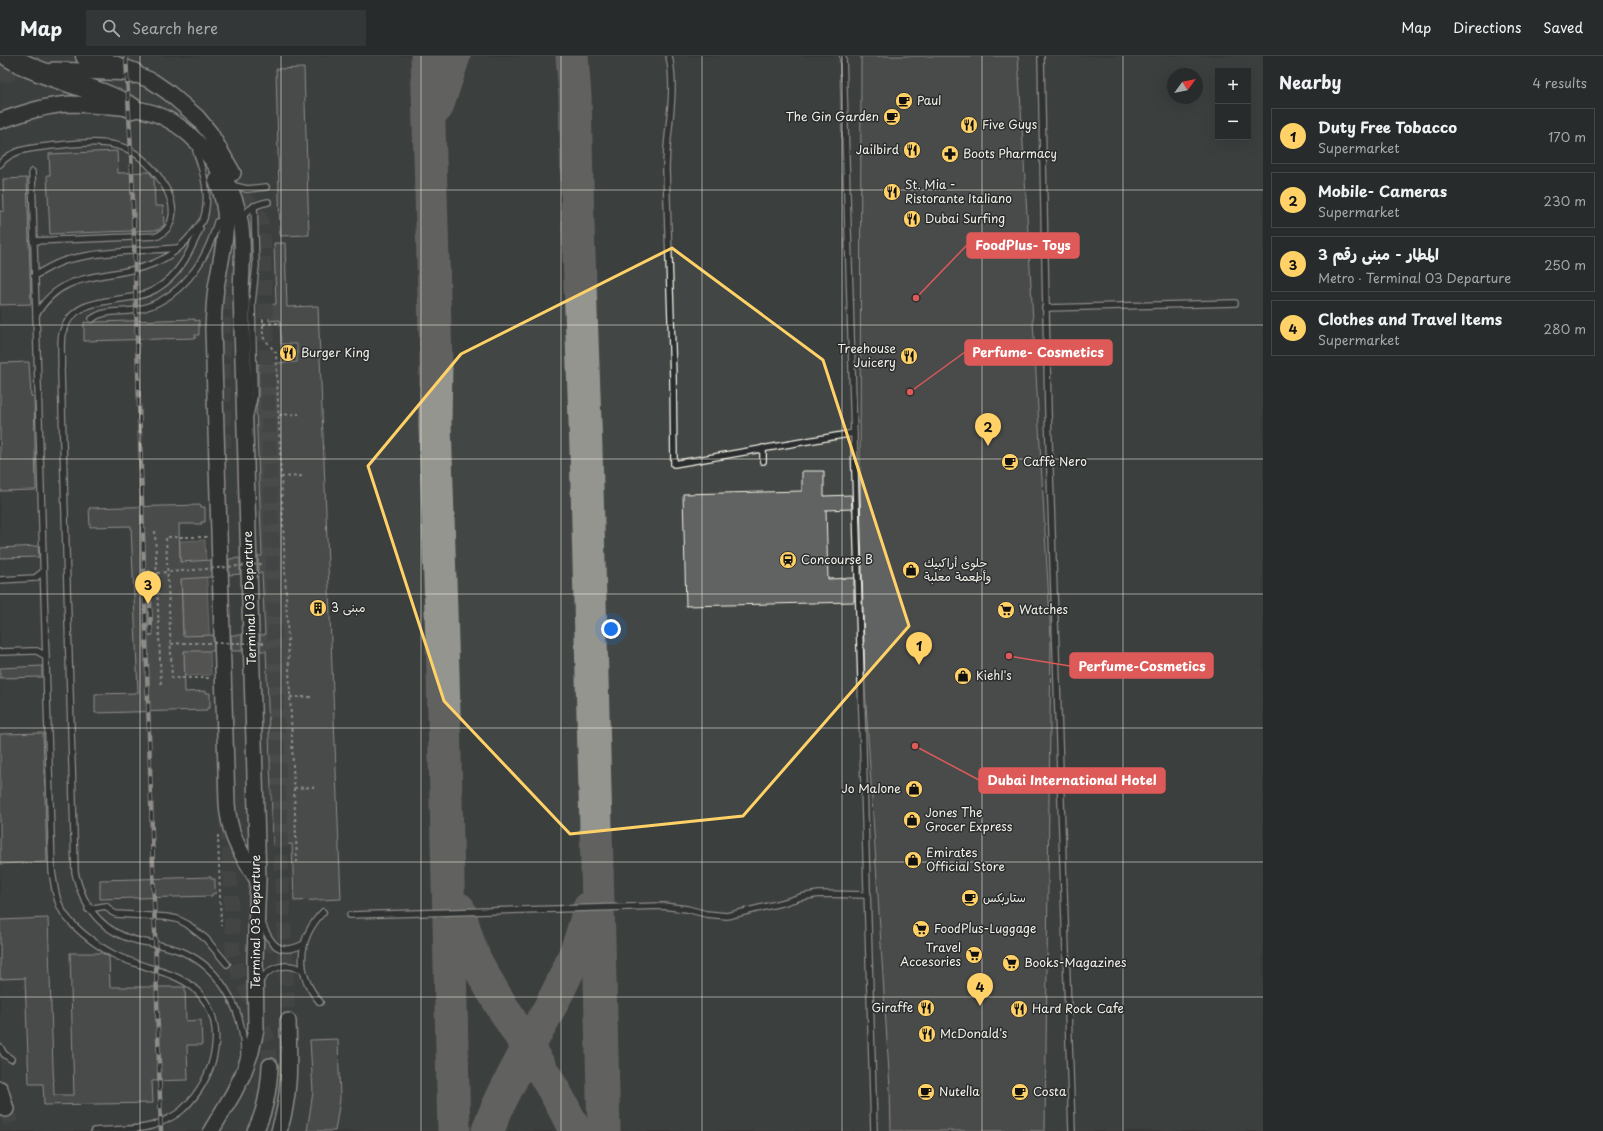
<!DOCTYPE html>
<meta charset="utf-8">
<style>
:root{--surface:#282b2b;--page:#343737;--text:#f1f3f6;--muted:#a5a7a9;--line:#444747;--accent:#ffd166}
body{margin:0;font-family:"Playpen Sans","Playpen Sans Arabic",sans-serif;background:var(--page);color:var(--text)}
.controls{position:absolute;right:12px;top:12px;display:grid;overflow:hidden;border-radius:0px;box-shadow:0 4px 16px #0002}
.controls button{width:36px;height:36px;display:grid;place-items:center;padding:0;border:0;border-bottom:1px solid var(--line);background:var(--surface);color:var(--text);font:20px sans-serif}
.compass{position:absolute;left:1167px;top:12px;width:36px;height:36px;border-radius:50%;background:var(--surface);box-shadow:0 4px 16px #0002;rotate:57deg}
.you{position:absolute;left:611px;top:573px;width:14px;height:14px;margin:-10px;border:3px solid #fff;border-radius:50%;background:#1a73e8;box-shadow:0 0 0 6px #1a73e833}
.badge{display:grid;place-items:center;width:26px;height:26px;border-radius:50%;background:var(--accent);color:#111;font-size:13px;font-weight:700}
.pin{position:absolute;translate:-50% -33px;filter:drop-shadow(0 1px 2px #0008)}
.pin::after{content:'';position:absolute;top:21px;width:14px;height:12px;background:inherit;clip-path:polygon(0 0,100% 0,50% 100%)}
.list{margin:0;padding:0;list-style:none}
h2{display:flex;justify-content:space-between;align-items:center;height:52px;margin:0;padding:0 16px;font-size:17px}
h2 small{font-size:13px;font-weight:400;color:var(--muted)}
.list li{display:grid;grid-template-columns:26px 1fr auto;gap:12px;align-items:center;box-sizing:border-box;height:56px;margin:0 8px 8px;padding:0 8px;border:1px solid var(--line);border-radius:0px}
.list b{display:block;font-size:15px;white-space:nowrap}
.list p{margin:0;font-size:13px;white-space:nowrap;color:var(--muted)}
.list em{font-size:13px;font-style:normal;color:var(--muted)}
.icon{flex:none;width:22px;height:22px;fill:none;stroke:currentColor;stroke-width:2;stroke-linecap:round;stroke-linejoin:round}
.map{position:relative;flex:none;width:1263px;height:1075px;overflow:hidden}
header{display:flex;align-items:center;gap:24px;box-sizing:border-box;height:56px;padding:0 20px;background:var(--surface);border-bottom:1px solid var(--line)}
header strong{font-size:19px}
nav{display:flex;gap:22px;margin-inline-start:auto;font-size:14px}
.search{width:280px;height:36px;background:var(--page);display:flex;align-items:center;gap:10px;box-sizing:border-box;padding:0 14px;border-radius:0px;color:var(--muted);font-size:15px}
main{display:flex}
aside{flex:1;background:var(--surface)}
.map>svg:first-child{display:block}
.built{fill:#434645;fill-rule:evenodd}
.water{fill:#757572;stroke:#a8a7a1}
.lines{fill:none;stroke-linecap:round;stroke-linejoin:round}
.taxiway{stroke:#959590;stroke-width:33}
.building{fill:#616362;stroke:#f4f1e8}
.secondary-tunnel{stroke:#525553;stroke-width:15;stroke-dasharray:15 8;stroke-linecap:butt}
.lane-casing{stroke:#f4f1e8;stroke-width:8}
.secondary-casing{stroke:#f4f1e8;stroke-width:18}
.highway-casing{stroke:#f4f1e8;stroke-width:23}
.path{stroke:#f4f1e8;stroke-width:2;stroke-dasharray:3 3;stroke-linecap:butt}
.lane{stroke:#2a2d2e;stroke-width:5.5}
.secondary{stroke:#2a2d2e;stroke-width:15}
.highway{stroke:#2a2d2e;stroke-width:20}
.rail-casing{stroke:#f4f1e8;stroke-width:4.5}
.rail{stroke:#2a2d2e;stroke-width:3;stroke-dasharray:9;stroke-linecap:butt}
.path-bridge{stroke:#f4f1e8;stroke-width:2;stroke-dasharray:3 3;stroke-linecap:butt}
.marked{fill:none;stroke:#ffd166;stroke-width:3;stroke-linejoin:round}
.grid{fill:none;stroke:#f4f1e8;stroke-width:1;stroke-opacity:0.55}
.labels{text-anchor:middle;stroke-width:3;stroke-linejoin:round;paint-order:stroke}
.poi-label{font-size:12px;fill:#f4f1e8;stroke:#2a2d2e;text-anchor:start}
.street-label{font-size:12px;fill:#f4f1e8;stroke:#2a2d2e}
.leader{fill:none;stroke:#de5a58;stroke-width:1.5}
.callout-dot{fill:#de5a58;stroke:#2a2d2e;stroke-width:1.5}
.callout{fill:#de5a58;stroke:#de5a58;stroke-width:1.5}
.callout-label{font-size:13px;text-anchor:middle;font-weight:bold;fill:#fff}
</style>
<header>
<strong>Map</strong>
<div class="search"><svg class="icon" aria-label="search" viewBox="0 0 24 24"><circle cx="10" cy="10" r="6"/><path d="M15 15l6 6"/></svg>Search here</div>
<nav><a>Map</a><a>Directions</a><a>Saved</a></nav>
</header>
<main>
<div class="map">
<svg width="1263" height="1075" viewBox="0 0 1263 1075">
<rect width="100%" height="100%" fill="#363939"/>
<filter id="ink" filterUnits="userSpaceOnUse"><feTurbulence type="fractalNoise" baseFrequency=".025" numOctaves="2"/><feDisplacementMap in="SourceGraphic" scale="8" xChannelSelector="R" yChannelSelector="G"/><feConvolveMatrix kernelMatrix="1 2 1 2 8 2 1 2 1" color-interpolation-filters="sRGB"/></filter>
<g filter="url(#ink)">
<path class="built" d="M0,0H1263V1075H0ZM1218,15H1248V81H1218ZM1173,18H1197V42H1173Z"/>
<polygon class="water" points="205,484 211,619 185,620 180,485"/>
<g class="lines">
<g class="taxiway">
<polyline points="427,0 436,306 435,368 443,617 454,1075"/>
<polyline points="572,0 575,40 578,171 586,393 604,1075"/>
<polyline points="437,51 454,0"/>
<path d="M459,853C463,869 469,892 477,907C507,965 548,1016 575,1075"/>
<path d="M488,1075C494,1056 504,1038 513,1020C541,965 576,913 589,852"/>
</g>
</g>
<g class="building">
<polygon points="861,0 1018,0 1051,582 1045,1075 891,1075 890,1033 865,632 860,439"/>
<polygon points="304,12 309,179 280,180 276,13"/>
<polygon points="117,95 118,117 149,116 154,122 155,150 163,150 164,169 158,174 50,178 47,119 50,119 49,98"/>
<polygon points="27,122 31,248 0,249 0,155 4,155 3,123"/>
<polygon points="274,187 285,187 287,251 318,250 341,843 294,845 292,788 273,789 266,595 260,595 260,579 265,579 262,517 258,517 258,500 262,500 256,352 258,341 258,308 297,306 297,288 281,288 280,264 269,265 268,249 276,248"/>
<polygon points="195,263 195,265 199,264 199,279 195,279 196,282 84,285 84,266 92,267 96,266"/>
<polygon points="29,306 31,340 34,340 36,434 0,435 0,307"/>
<polygon points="802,415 824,415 824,440 851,439 852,453 826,454 828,523 854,522 854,546 686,550 683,438 802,435"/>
<polygon points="201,449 201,451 205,451 205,466 201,466 202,468 179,468 180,506 211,504 211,521 181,523 183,580 213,579 214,595 184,595 185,636 206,635 206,637 210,637 210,652 207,652 207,654 95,657 95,638 138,637 131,470 90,471 89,452"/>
<polygon points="38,490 39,501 0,502 0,492"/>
<polygon points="240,502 240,518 229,519 229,503"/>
<polygon points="231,579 242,579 242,595 232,595"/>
<polygon points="42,610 42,621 0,622 0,612"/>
<polygon points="43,677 47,806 0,808 0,678"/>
<polygon points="211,821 211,823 215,823 215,830 216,837 212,838 212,840 100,843 100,824"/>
<polygon points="48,862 54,1039 74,1039 70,897 102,897 109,901 110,931 185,931 186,965 201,964 202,989 187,989 188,1024 152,1025 153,1047 44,1049 43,1028 29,1028 25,922 0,923 0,864"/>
<polygon points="338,983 340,1044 335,1075 307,1075 313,1036 310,984"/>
</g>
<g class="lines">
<g class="secondary-tunnel">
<polyline points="0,19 39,15"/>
<path d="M241,140C253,149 260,158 263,173L281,803L288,965"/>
<polyline points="223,216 224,398"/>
<path d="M228,770L233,898C240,928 257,950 266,979C269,989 269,999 270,1010"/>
<path d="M258,859C259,877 271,891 285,900"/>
<polyline points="6,1053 14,1075"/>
</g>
<defs>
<g id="lane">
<path d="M669,0C677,38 666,76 666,114L673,322L674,408L854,377"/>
<polyline points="843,0 874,1075"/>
<polyline points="1041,0 1048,356 1072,1075"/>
<path d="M196,95C204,117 211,141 203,165"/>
<path d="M0,108C12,93 32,92 50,90C75,88 101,83 125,92C153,103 195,159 158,180L33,185"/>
<polyline points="32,116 36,258"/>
<polyline points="231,129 247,133 266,131"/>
<path d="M242,162C248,152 257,148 268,146"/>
<path d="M200,173C190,196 179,220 156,233C126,251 74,234 62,278C60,288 62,305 61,315L75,816C83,852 102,877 139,885C154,888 169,890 183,896C224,914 245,959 244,1001"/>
<path d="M34,220C45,214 55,207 67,204C99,195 143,195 177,192"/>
<polyline points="1045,252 1235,247"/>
<path d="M92,263C105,253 120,257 136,254C179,245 207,206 217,166"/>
<polyline points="250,359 254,341 252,247 256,209 254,150"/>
<polyline points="763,405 763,392"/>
<polyline points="0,524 35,522 43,516"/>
<polyline points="0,596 32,595 37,595 46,600"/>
<polyline points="88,853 106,850 112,856 116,858 166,861 177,863 187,868 206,883 227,908"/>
<polyline points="350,859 663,850 687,853 706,858 727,860 785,846 801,841 819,838 868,839"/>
<path d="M261,865C270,888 278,901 304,888"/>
<path d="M259,926C270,910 286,906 303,914"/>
<path d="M320,946C295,918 297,883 323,856"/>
<polyline points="0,991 4,998 11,1003"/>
<path d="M94,1075C113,1073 140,1075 157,1068C166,1064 176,1060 183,1053C216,1022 231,966 194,932C181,921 163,916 147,911C136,907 124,904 113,898C96,889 67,868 60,850C55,840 54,826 52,815L36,259C63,211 109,225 152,208C174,200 191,182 204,162"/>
</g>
<g id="secondary">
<polyline points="54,14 133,17 152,25 168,36 197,61 210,77 233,117"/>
<path d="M0,65C23,57 46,49 70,48C83,48 97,50 110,50C127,52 147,53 163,61C184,71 201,88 214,107C224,121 233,135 237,152C245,179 242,207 241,234L258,824L255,903L256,973L251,996L243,1018L233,1038L211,1075"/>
<path d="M216,123C233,163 224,185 217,226C214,241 214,257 213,272L227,747C229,780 240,795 257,823"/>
<polyline points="0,1033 6,1053"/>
<path d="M255,1075C266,1055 269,1032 270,1010"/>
<path d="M279,1075C291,1039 289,1002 288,965"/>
</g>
<g id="highway">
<path d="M8,0C47,24 93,29 132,52"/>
<polyline points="86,0 133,17"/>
</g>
</defs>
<use href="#lane" class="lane-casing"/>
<use href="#secondary" class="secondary-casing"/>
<use href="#highway" class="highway-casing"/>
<g class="path">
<polyline points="263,263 263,281 276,297 297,806"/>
<polyline points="263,268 280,267"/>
<polyline points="279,359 299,358"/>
<polyline points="281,421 302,420"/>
<polyline points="155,475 161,630"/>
<polyline points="207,481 166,481 172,622 210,622"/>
<polyline points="157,517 181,515"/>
<polyline points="171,588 183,587"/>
<polyline points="290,641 311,641"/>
<polyline points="294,732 314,731"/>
<polyline points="218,779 221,870"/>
</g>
<use href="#lane" class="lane"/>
<use href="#secondary" class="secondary"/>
<use href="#highway" class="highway"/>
<defs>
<g id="rail">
<polyline points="126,0 132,117 161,1075"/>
<polyline points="149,516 151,578"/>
</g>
</defs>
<use href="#rail" class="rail-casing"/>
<use href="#rail" class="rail"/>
<g class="path-bridge">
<polyline points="181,515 262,508"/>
<polyline points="183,587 265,587"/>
</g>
</g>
</g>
<path d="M0 0H1263V1075H0ZM672,192L823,304L909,570L743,760L570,778L444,645L368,410L461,298Z" fill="#363939" fill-opacity=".55" fill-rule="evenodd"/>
<path class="marked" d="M672,192L823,304L909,570L743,760L570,778L444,645L368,410L461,298Z"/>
<path class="grid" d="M140,0V1075M281,0V1075M421,0V1075M561,0V1075M702,0V1075M842,0V1075M982,0V1075M1123,0V1075M0,134H1263M0,269H1263M0,403H1263M0,538H1263M0,672H1263M0,806H1263M0,941H1263"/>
<defs>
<symbol id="cafe-disc" viewBox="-11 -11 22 22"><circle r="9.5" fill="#ffd166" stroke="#2a2d2e"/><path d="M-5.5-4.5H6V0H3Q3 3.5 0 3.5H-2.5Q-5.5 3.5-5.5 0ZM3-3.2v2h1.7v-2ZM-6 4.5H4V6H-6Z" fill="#111"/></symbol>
<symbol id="restaurant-disc" viewBox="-11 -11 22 22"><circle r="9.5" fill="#ffd166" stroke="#2a2d2e"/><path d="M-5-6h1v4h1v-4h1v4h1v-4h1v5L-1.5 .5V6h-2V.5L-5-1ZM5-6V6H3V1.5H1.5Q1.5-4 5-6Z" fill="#111"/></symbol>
<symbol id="pharmacy-disc" viewBox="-11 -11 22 22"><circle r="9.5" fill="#ffd166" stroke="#2a2d2e"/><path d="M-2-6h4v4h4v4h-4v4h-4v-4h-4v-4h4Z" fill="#111"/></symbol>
<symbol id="station-disc" viewBox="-11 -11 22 22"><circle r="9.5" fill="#ffd166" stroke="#2a2d2e"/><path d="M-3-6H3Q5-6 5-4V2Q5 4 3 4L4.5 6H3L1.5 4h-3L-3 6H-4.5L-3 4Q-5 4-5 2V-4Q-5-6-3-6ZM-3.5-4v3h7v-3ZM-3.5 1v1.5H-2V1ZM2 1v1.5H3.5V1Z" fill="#111"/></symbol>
<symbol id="shop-disc" viewBox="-11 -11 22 22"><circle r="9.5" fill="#ffd166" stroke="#2a2d2e"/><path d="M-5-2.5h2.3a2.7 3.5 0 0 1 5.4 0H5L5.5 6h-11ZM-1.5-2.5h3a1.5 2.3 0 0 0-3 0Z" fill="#111"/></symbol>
<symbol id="building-disc" viewBox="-11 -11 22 22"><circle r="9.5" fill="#ffd166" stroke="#2a2d2e"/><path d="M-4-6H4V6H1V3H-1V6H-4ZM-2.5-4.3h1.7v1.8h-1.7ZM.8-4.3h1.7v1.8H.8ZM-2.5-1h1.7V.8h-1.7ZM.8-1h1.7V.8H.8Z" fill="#111"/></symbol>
<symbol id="supermarket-disc" viewBox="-11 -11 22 22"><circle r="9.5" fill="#ffd166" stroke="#2a2d2e"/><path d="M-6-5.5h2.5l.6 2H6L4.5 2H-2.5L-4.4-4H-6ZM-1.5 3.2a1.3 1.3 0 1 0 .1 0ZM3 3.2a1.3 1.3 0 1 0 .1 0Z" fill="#111"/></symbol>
</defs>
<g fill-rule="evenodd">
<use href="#cafe-disc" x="894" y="35" width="20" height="20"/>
<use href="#cafe-disc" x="882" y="51" width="20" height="20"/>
<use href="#restaurant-disc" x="959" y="59" width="20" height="20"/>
<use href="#restaurant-disc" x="902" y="84" width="20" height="20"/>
<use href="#pharmacy-disc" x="940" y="88" width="20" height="20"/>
<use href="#restaurant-disc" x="882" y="126" width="20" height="20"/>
<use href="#restaurant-disc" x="902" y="153" width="20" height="20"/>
<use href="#restaurant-disc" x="278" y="287" width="20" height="20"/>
<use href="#restaurant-disc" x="899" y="290" width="20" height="20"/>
<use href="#cafe-disc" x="1000" y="396" width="20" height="20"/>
<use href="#station-disc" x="778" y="494" width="20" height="20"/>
<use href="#shop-disc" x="901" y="504" width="20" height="20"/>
<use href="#building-disc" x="308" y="542" width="20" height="20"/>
<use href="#supermarket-disc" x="996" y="544" width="20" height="20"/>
<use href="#shop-disc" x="953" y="610" width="20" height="20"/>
<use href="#shop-disc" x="904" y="723" width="20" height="20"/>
<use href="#shop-disc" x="902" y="754" width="20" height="20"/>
<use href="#shop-disc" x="903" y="794" width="20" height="20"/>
<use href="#cafe-disc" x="960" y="832" width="20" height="20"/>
<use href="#supermarket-disc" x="911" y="863" width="20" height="20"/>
<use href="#supermarket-disc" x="964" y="889" width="20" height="20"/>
<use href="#supermarket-disc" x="1001" y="897" width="20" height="20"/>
<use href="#restaurant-disc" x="916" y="942" width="20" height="20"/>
<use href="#restaurant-disc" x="1009" y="943" width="20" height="20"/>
<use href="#restaurant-disc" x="917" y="968" width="20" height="20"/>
<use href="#cafe-disc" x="916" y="1026" width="20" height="20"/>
<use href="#cafe-disc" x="1010" y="1026" width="20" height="20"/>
</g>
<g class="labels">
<g class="poi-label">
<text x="917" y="49">Paul</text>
<text x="879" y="65" text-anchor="end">The Gin Garden</text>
<text x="982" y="73">Five Guys</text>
<text x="899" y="98" text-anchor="end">Jailbird</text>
<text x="963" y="102">Boots Pharmacy</text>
<text x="905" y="133">St. Mia -<tspan x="905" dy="14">Ristorante Italiano</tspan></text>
<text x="925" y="167">Dubai Surfing</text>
<text x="896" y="297" text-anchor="end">Treehouse<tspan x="896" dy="14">Juicery</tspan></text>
<text x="301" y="301">Burger King</text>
<text x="1023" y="410">Caffè Nero</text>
<text x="801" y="508">Concourse B</text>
<text x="924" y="511">حلوى أراكبيك<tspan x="924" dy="14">وأطعمة معلبة</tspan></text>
<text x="331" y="556">مبنى 3</text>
<text x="1019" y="558">Watches</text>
<text x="976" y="624">Kiehl's</text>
<text x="901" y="737" text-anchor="end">Jo Malone</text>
<text x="925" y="761">Jones The<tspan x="925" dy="14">Grocer Express</tspan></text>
<text x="926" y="801">Emirates<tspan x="926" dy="14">Official Store</tspan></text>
<text x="983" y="846">ستاربكس</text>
<text x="934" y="877">FoodPlus-Luggage</text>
<text x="961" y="896" text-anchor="end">Travel<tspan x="961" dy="14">Accesories</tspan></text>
<text x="1024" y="911">Books-Magazines</text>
<text x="913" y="956" text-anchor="end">Giraffe</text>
<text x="1032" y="957">Hard Rock Cafe</text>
<text x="940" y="982">McDonald's</text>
<text x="939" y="1040">Nutella</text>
<text x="1033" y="1040">Costa</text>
</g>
<g class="street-label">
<text transform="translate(250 542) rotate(-92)" y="4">Terminal 03 Departure</text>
<text transform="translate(256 866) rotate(-90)" y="4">Terminal 03 Departure</text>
</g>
</g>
<path class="leader" d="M916 242L967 189M910 336L965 296M1009 600L1070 610M915 690L979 724"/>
<g class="callout-dot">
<circle cx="916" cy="242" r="4"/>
<circle cx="910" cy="336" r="4"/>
<circle cx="1009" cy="600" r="4"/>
<circle cx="915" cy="690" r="4"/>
</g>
<g class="callout">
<rect x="967" y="177" width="112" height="25" rx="4"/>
<rect x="965" y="284" width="147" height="25" rx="4"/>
<rect x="1070" y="597" width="143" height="25" rx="4"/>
<rect x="979" y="712" width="186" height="25" rx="4"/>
</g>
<g class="callout-label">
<text x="1023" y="194">FoodPlus- Toys</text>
<text x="1038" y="301">Perfume- Cosmetics</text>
<text x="1142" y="615">Perfume-Cosmetics</text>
<text x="1072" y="729">Dubai International Hotel</text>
</g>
</svg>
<div class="controls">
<button>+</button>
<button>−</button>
</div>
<svg class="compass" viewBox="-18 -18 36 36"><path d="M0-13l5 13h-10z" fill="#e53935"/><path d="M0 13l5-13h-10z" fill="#a5a7a9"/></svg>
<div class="you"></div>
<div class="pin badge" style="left:919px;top:609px">1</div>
<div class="pin badge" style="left:988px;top:390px">2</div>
<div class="pin badge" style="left:148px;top:548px">3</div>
<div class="pin badge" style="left:980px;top:950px">4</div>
</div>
<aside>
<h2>Nearby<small>4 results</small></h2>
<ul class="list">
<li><span class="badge">1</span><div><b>Duty Free Tobacco</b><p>Supermarket</p></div><em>170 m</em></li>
<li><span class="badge">2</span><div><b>Mobile- Cameras</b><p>Supermarket</p></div><em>230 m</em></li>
<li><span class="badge">3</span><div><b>المطار - مبنى رقم 3</b><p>Metro · Terminal 03 Departure</p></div><em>250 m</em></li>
<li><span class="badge">4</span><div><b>Clothes and Travel Items</b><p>Supermarket</p></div><em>280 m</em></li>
</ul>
</aside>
</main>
